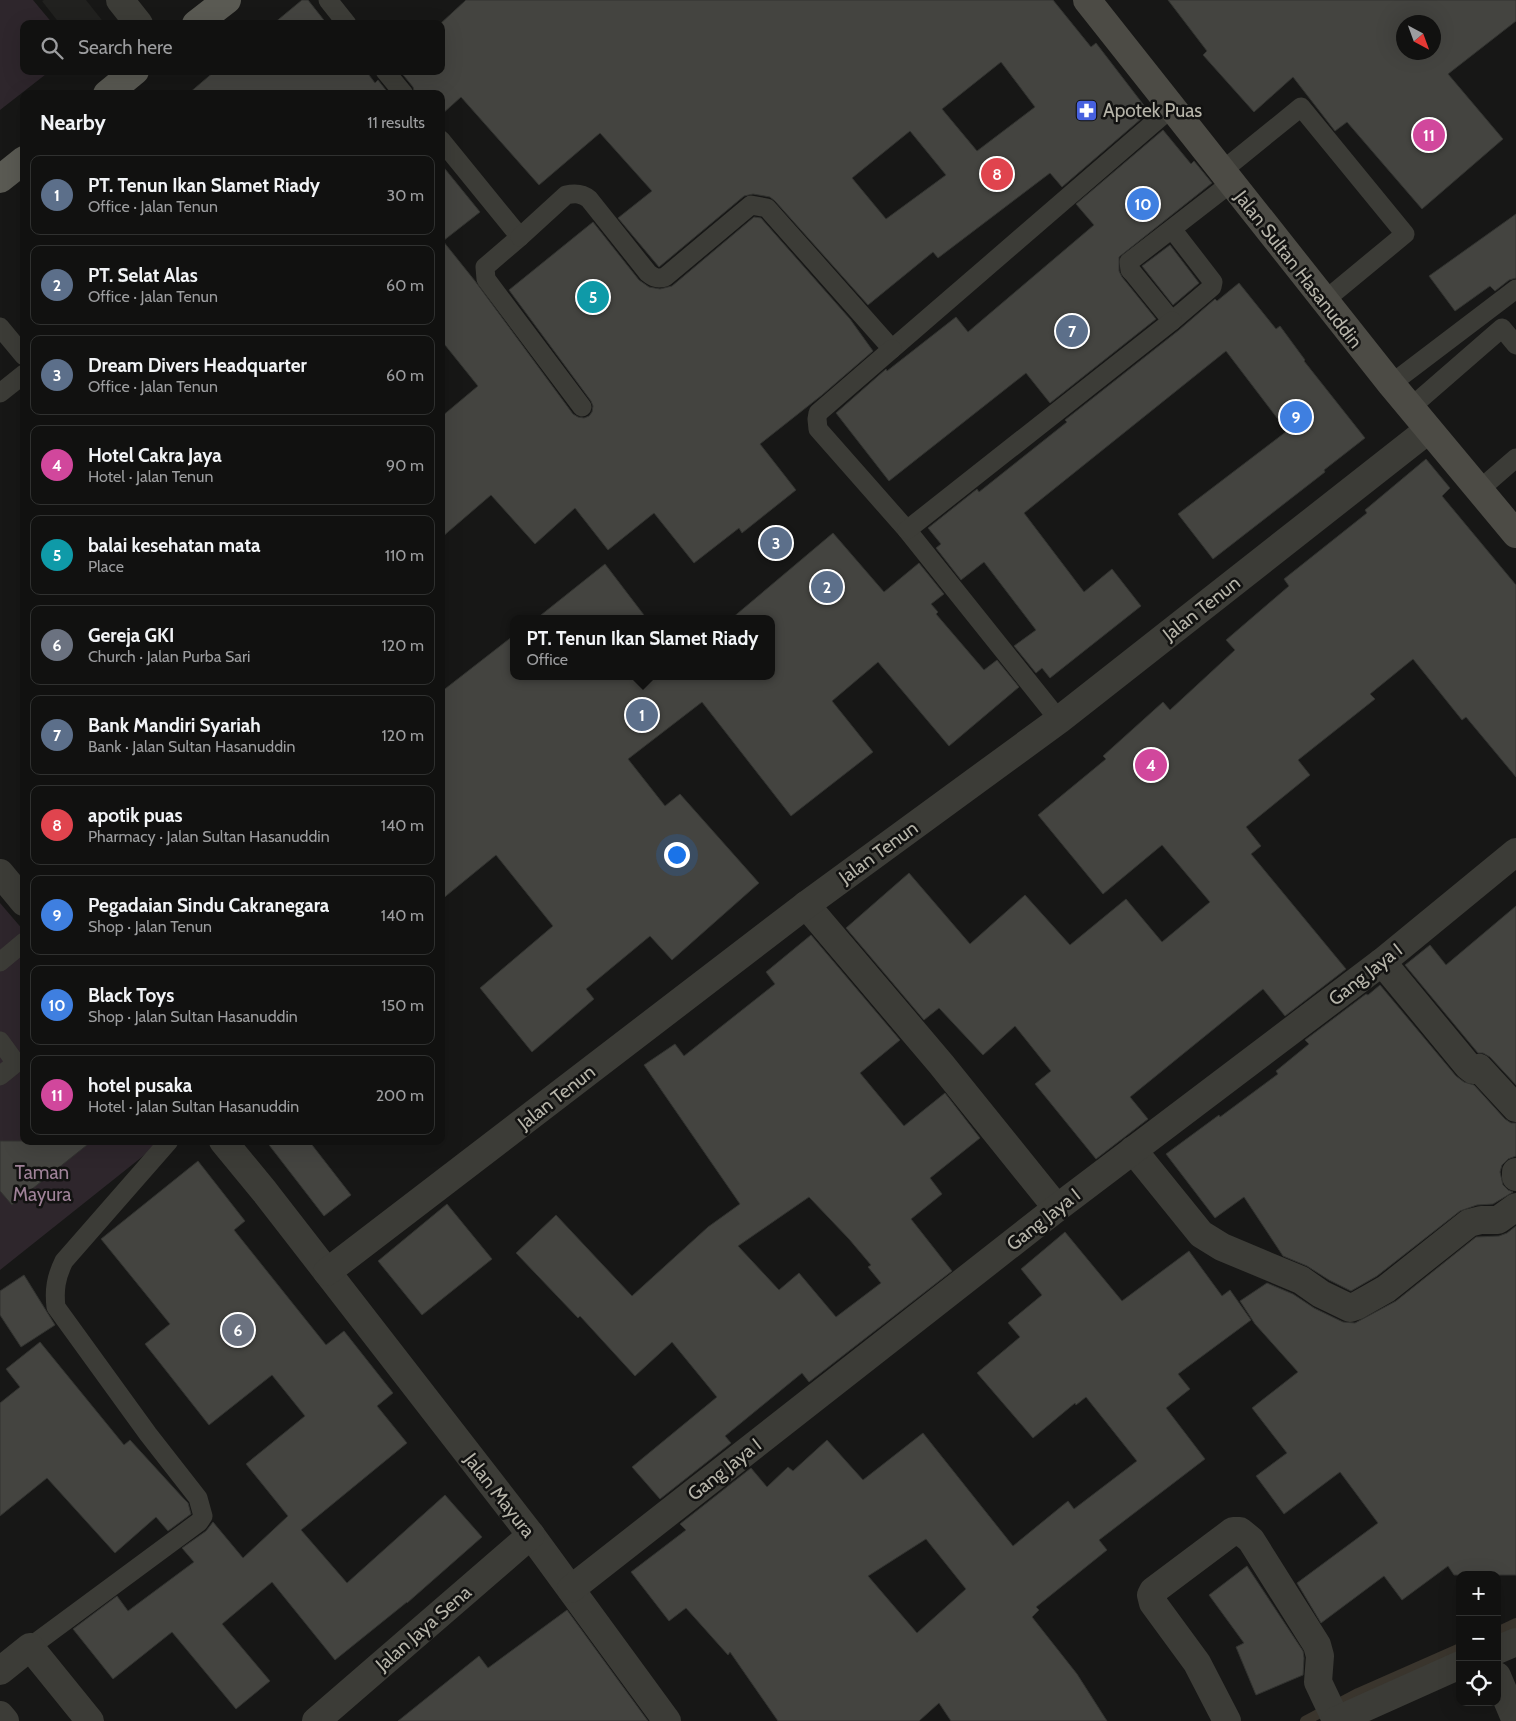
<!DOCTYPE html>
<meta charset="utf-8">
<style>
:root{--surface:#111110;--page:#1e1f1e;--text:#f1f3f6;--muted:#9c9d9f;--line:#303130;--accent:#4761de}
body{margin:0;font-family:Cabin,sans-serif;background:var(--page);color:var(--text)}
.controls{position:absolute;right:15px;bottom:15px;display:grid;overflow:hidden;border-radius:10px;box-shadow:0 5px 20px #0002}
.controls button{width:45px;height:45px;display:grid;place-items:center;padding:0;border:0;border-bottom:1px solid var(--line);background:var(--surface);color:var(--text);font:25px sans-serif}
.compass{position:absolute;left:1396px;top:15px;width:45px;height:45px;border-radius:50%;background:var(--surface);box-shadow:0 5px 20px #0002;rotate:139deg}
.you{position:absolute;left:676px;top:854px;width:18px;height:18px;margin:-12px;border:4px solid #fff;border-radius:50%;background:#1a73e8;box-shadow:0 0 0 8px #1a73e833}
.badge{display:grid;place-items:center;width:32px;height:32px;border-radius:50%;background:var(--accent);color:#fff;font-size:16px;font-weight:700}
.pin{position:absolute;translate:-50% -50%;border:2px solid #fff;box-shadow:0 1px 5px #0006}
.popup{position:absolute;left:510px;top:615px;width:265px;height:65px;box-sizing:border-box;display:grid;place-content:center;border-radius:10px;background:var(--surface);filter:drop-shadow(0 1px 4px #0005);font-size:16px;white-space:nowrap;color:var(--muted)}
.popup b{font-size:19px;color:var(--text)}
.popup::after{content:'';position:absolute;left:50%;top:100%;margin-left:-10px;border:10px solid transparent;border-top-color:var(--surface)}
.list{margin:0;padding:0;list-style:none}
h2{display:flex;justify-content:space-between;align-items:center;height:65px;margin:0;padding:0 20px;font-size:21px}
h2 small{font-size:16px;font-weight:400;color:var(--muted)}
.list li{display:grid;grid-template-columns:32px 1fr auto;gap:15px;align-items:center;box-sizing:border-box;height:80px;margin:0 10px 10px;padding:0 10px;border:1px solid var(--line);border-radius:10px}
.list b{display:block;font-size:19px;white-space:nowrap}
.list p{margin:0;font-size:16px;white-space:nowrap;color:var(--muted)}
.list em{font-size:16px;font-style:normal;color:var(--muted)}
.icon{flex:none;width:28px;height:28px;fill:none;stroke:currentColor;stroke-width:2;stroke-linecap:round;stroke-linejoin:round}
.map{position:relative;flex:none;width:1516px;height:1721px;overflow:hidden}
.search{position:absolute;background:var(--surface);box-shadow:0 5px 20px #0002;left:20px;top:20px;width:425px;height:55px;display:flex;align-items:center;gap:12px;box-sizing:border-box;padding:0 18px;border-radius:10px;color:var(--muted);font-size:19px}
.panel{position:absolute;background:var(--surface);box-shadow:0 5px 20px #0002;left:20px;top:90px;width:425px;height:1055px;border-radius:10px}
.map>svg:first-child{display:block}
.built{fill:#21211f}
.green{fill:#2e262c}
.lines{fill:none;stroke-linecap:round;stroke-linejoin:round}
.stream{stroke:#3a352d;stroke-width:10}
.building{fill:#444440;stroke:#323330;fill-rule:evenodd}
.service{stroke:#3c3c37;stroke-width:19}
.minor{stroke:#3c3c37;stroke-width:28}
.secondary{stroke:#4c4b45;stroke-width:28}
.primary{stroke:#5a5a53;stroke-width:28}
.labels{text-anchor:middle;stroke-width:5;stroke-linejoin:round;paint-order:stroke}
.poi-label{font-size:19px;fill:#b6b4a9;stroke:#121211;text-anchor:start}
.street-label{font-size:19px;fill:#b6b4a9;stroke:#121211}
.park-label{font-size:19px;fill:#9f8298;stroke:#121211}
</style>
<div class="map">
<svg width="1516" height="1721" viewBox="0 0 1516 1721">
<rect width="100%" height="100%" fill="#171716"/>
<polygon class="built" points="44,0 86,0 105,24 60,24 42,1"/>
<g class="green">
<polygon points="0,0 33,0 53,24 24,24 24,71 50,71 0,110"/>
<polygon points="0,903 24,931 24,1141 162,1141 0,1270"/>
</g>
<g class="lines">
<g class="stream">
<polyline points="1497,1632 1516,1623"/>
<polyline points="1305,1721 1358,1693 1460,1648"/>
</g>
</g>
<g class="building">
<polygon points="302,0 308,0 327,24 273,24"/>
<path d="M466,0H1053L1091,47L1096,43L1149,112L1062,187L1050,173L938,258L933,252L868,305L775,201L770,197L753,194L744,196L659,267L618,218L652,191L600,133L539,185L461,97L441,115V94H415L413,87L400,71H441L440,24ZM1001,62L1035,107L977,151L942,109ZM910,131L946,175L886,219L852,178Z"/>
<path d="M1168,0H1516V21L1448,74L1503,139L1422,209L1347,122L1335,131L1293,77L1254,112L1203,55L1207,51ZM1404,22H1434V52H1404Z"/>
<polygon points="215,71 366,71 375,83 378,80 389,94 188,94"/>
<polygon points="1163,130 1191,164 1194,161 1212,183 1119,257 1119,271 1122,277 1156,319 1050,403 1026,373 889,481 836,413 886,369 887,371 956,317 968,332 1094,225 1076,204"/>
<polygon points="441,164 480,212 443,241 475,281 573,414 578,417 584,418 589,416 592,412 593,406 591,401 509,290 593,222 639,280 649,287 660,289 672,286 754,217 761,218 850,319 873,351 822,395 760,444 796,490 742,533 739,528 694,563 654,513 608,550 575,508 535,544 491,495 441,538 441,417 478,386 441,340"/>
<polygon points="1516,214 1516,278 1509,280 1495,291 1490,286 1455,311 1429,276"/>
<polygon points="1170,245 1199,283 1173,305 1142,266"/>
<polygon points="1239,283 1276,329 1280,326 1305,360 1304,361 1365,438 1324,470 1325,472 1213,559 1178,514 1287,431 1226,351 1024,513 1084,592 1112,569 1141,606 1050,678 1042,668 1036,673 1014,646 1036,630 984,562 961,580 936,548 941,544 928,528 977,489 979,492 1067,422 1065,420 1179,330 1215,299 1217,301"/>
<polygon points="1426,459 1450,488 1442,496 1516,585 1516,777 1466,717 1462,720 1413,659 1370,694 1375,699 1298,760 1310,775 1246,827 1261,846 1251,854 1346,969 1285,1016 1263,989 1130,1097 1148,1119 1096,1159 1035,1084 1051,1071 1015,1026 983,1055 939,1008 924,1020 846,928 909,873 970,944 1025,895 1070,945 1126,899 1162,942 1210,902 1162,845 1103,894 1038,815 1106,759 1103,756 1163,702 1170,710 1235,650 1226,640 1289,586 1284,579 1367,513 1365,510"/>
<polygon points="833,533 884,592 919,563 944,594 931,604 938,612 936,614 984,670 997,660 1019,687 949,746 878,662 832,701 873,752 791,816 702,702 628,759 665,806 680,794 759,883 672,960 650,936 586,989 594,999 532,1052 480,988 553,926 496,855 441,900 441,692 513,636 513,676 771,676 771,619 731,619"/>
<polygon points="605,564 647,619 536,619"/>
<polygon points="1516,906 1516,1085 1490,1057 1483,1053 1478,1053 1405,965 1430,945 1446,965"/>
<path d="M811,935L900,1040L860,1073L904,1126L945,1093L980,1138L930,1178L942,1194L911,1219L952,1271L809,1382L802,1373L725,1436L731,1443L660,1499L632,1467L717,1397L672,1342L635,1376L580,1316L578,1318L516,1253L556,1215L632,1296L708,1227L740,1204L644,1065L675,1044L684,1056L775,984L766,972ZM809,1197L849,1239L871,1265L868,1267L881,1283L836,1317L799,1273L779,1290L738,1246Z"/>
<polygon points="1380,985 1456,1076 1464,1082 1474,1085 1505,1119 1511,1123 1516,1123 1516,1156 1508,1159 1502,1165 1500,1172 1503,1185 1508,1190 1513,1192 1493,1204 1477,1205 1460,1211 1377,1276 1351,1291 1329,1280 1307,1266 1283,1256 1244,1197 1215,1218 1166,1154 1219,1115 1220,1117 1278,1074 1276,1071 1309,1044 1305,1040 1366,994 1368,995"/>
<polygon points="0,1141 92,1141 12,1205 0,1191"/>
<polygon points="266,1141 309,1141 351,1195 324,1216"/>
<polygon points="198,1161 245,1221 234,1230 326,1345 344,1331 393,1393 377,1406 407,1443 301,1530 347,1583 445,1495 482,1537 407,1603 407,1602 335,1660 272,1582 222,1624 270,1681 236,1709 172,1632 113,1679 73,1629 117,1596 128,1611 194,1562 182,1548 206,1531 213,1522 243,1558 288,1516 246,1464 305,1416 272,1375 209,1425 145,1344 170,1324 101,1239"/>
<polygon points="447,1204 492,1259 422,1315 378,1261"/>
<polygon points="1516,1226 1516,1575 1454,1575 1448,1566 1402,1600 1384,1576 1321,1623 1297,1583 1378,1523 1340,1472 1284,1514 1256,1476 1287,1453 1252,1408 1298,1372 1255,1324 1240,1301 1267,1283 1293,1294 1314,1308 1343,1322 1355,1323 1396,1301 1476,1237 1499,1236 1507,1233"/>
<path d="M1065,1232L1122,1301L1189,1251L1222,1296L1230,1290L1251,1320L1178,1374L1190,1389L1166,1408L1205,1459L1099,1540L1107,1550L1036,1607L1039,1610L1032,1617L1077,1674L1107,1721H951L939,1703L919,1721H778L730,1652L728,1655L686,1608L669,1621L631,1572L686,1530L680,1524L751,1468L767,1487L788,1467L793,1471L827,1440L863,1480L923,1433L1013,1546L1068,1501L1074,1509L1137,1461L1086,1397L1076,1405L1075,1403L1033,1438L977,1373L1020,1337L1008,1323L1042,1295L1021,1269ZM926,1539L966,1589L917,1633L868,1576Z"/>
<polygon points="24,1275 55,1325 21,1347 0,1315 0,1291"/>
<polygon points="40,1342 124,1445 130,1440 184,1499 188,1503 191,1514 168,1531 156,1517 115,1553 47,1478 0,1516 0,1403 20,1387 6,1369"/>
<polygon points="1247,1566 1303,1651 1304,1658 1303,1675 1256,1695 1236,1647 1244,1643 1209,1595"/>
<polygon points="567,1610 648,1721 398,1721 479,1656 488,1668"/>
</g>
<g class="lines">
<g class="service">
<polyline points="328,0 347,24"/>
<polyline points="385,71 404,94"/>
<polyline points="441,140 520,237 485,267 486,279 582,407"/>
<polyline points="1222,171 1301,107 1405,234 1324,301"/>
<polyline points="1172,229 1213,282 1212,287 1172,321 1133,273 1130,270 1129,262 1231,183"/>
<path d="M520,237L566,195C575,193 582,193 589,199L648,273C654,278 658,279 665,277L751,205L767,208L892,349L1171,108"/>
<polyline points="0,327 24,356"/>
<polyline points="892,349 818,413 817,419 818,429 907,530 1059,720"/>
<polyline points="1391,384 1516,289"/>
<polyline points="0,393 24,374"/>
<polyline points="1410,408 1502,328 1516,345"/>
<polyline points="1479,490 1516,458"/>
<polyline points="907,530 1172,321"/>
<polyline points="0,962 24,942"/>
<polyline points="0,1041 16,1063 0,1076"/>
<path d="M30,1647L199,1522L203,1516L198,1498L148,1434L56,1307C54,1290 56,1277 64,1261L169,1141"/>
</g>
<g class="minor">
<polyline points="120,0 139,24"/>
<polyline points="0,873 24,902"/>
<polyline points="806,905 941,1064 1057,1208"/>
<polyline points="1382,962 1468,1066 1473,1070 1479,1068 1516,1108"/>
<polyline points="223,1141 265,1192 531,1535 667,1721"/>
<polyline points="1133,1150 1201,1234 1222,1247 1301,1280 1321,1294 1350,1308 1356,1306 1386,1289 1469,1223 1481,1220 1498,1220 1516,1207"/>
<polyline points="1516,1172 1516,1177"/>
<polyline points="327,1272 806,905 1059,720 1428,430"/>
<polyline points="571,1589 1057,1208 1382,962 1516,852"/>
<polyline points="1497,1650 1516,1642"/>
<polyline points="0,1671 30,1647 90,1721"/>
<polyline points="1497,1676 1516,1721"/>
<polyline points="0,1715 5,1721"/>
<polyline points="316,1721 531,1535"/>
<polyline points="1227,1721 1197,1663 1153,1603 1151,1595 1153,1591 1233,1531 1240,1531 1251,1540 1317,1645 1320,1656 1318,1682 1336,1720"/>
<polyline points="1335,1721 1460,1665"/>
</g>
<polyline class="secondary" points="1087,0 1391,384 1516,534"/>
<g class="primary">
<polyline points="196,24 227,0"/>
<polyline points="107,94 135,71"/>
<polyline points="0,179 24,160"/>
</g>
</g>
<defs>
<symbol id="pharmacy-square" viewBox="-11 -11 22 22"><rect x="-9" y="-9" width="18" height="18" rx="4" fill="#4761de" stroke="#121211"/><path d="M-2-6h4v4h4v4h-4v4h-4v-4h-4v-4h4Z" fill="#fff"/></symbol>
</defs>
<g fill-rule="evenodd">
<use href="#pharmacy-square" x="1074" y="98" width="25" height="25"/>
</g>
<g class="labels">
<g class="poi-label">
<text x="1103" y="117">Apotek Puas</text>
</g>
<g class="street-label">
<text transform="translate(1299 269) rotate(52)" y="7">Jalan Sultan Hasanuddin</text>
<text transform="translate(1201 608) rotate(-38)" y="7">Jalan Tenun</text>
<text transform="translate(878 852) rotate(-36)" y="7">Jalan Tenun</text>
<text transform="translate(1365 974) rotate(-38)" y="7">Gang Jaya I</text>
<text transform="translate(556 1097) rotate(-38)" y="7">Jalan Tenun</text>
<text transform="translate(1043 1219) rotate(-38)" y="7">Gang Jaya I</text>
<text transform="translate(724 1469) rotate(-38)" y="7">Gang Jaya I</text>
<text transform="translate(500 1495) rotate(52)" y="7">Jalan Mayura</text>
<text transform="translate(423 1628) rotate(-41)" y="7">Jalan Jaya Sena</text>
</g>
<g class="park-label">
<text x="42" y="1179">Taman<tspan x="42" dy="22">Mayura</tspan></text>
</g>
</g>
</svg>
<div class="controls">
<button>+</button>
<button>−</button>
<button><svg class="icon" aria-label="locate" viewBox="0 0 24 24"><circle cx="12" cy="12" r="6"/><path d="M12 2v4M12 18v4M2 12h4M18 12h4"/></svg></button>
</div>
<svg class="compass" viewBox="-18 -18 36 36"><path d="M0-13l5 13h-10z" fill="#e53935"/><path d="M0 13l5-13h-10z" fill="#9c9d9f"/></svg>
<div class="you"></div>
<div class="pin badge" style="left:642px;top:715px;background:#5c6f8a">1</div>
<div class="popup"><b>PT. Tenun Ikan Slamet Riady</b>Office</div>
<div class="pin badge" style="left:827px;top:587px;background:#5c6f8a">2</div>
<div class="pin badge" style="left:776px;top:543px;background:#5c6f8a">3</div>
<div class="pin badge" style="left:1151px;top:765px;background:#d1479c">4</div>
<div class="pin badge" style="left:593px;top:297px;background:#0f9aa8">5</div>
<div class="pin badge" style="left:238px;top:1330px;background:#6b7280">6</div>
<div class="pin badge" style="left:1072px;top:331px;background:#5c6f8a">7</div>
<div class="pin badge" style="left:997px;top:174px;background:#e0444e">8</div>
<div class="pin badge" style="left:1296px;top:417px;background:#3f7fe0">9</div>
<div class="pin badge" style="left:1143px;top:204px;background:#3f7fe0">10</div>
<div class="pin badge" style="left:1429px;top:135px;background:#d1479c">11</div>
<div class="search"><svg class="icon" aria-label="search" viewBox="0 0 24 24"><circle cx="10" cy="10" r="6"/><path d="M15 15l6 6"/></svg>Search here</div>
<section class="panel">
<h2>Nearby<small>11 results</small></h2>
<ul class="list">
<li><span class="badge" style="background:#5c6f8a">1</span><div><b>PT. Tenun Ikan Slamet Riady</b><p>Office · Jalan Tenun</p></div><em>30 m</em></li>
<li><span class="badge" style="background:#5c6f8a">2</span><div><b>PT. Selat Alas</b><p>Office · Jalan Tenun</p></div><em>60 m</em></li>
<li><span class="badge" style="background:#5c6f8a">3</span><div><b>Dream Divers Headquarter</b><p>Office · Jalan Tenun</p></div><em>60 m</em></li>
<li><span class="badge" style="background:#d1479c">4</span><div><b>Hotel Cakra Jaya</b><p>Hotel · Jalan Tenun</p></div><em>90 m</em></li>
<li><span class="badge" style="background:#0f9aa8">5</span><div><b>balai kesehatan mata</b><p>Place</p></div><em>110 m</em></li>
<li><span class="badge" style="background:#6b7280">6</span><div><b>Gereja GKI</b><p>Church · Jalan Purba Sari</p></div><em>120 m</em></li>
<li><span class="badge" style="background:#5c6f8a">7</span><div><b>Bank Mandiri Syariah</b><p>Bank · Jalan Sultan Hasanuddin</p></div><em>120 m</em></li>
<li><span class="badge" style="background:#e0444e">8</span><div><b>apotik puas</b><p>Pharmacy · Jalan Sultan Hasanuddin</p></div><em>140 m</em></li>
<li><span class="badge" style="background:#3f7fe0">9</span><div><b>Pegadaian Sindu Cakranegara</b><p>Shop · Jalan Tenun</p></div><em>140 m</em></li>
<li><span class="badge" style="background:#3f7fe0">10</span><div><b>Black Toys</b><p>Shop · Jalan Sultan Hasanuddin</p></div><em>150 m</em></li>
<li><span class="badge" style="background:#d1479c">11</span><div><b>hotel pusaka</b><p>Hotel · Jalan Sultan Hasanuddin</p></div><em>200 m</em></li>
</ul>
</section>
</div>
